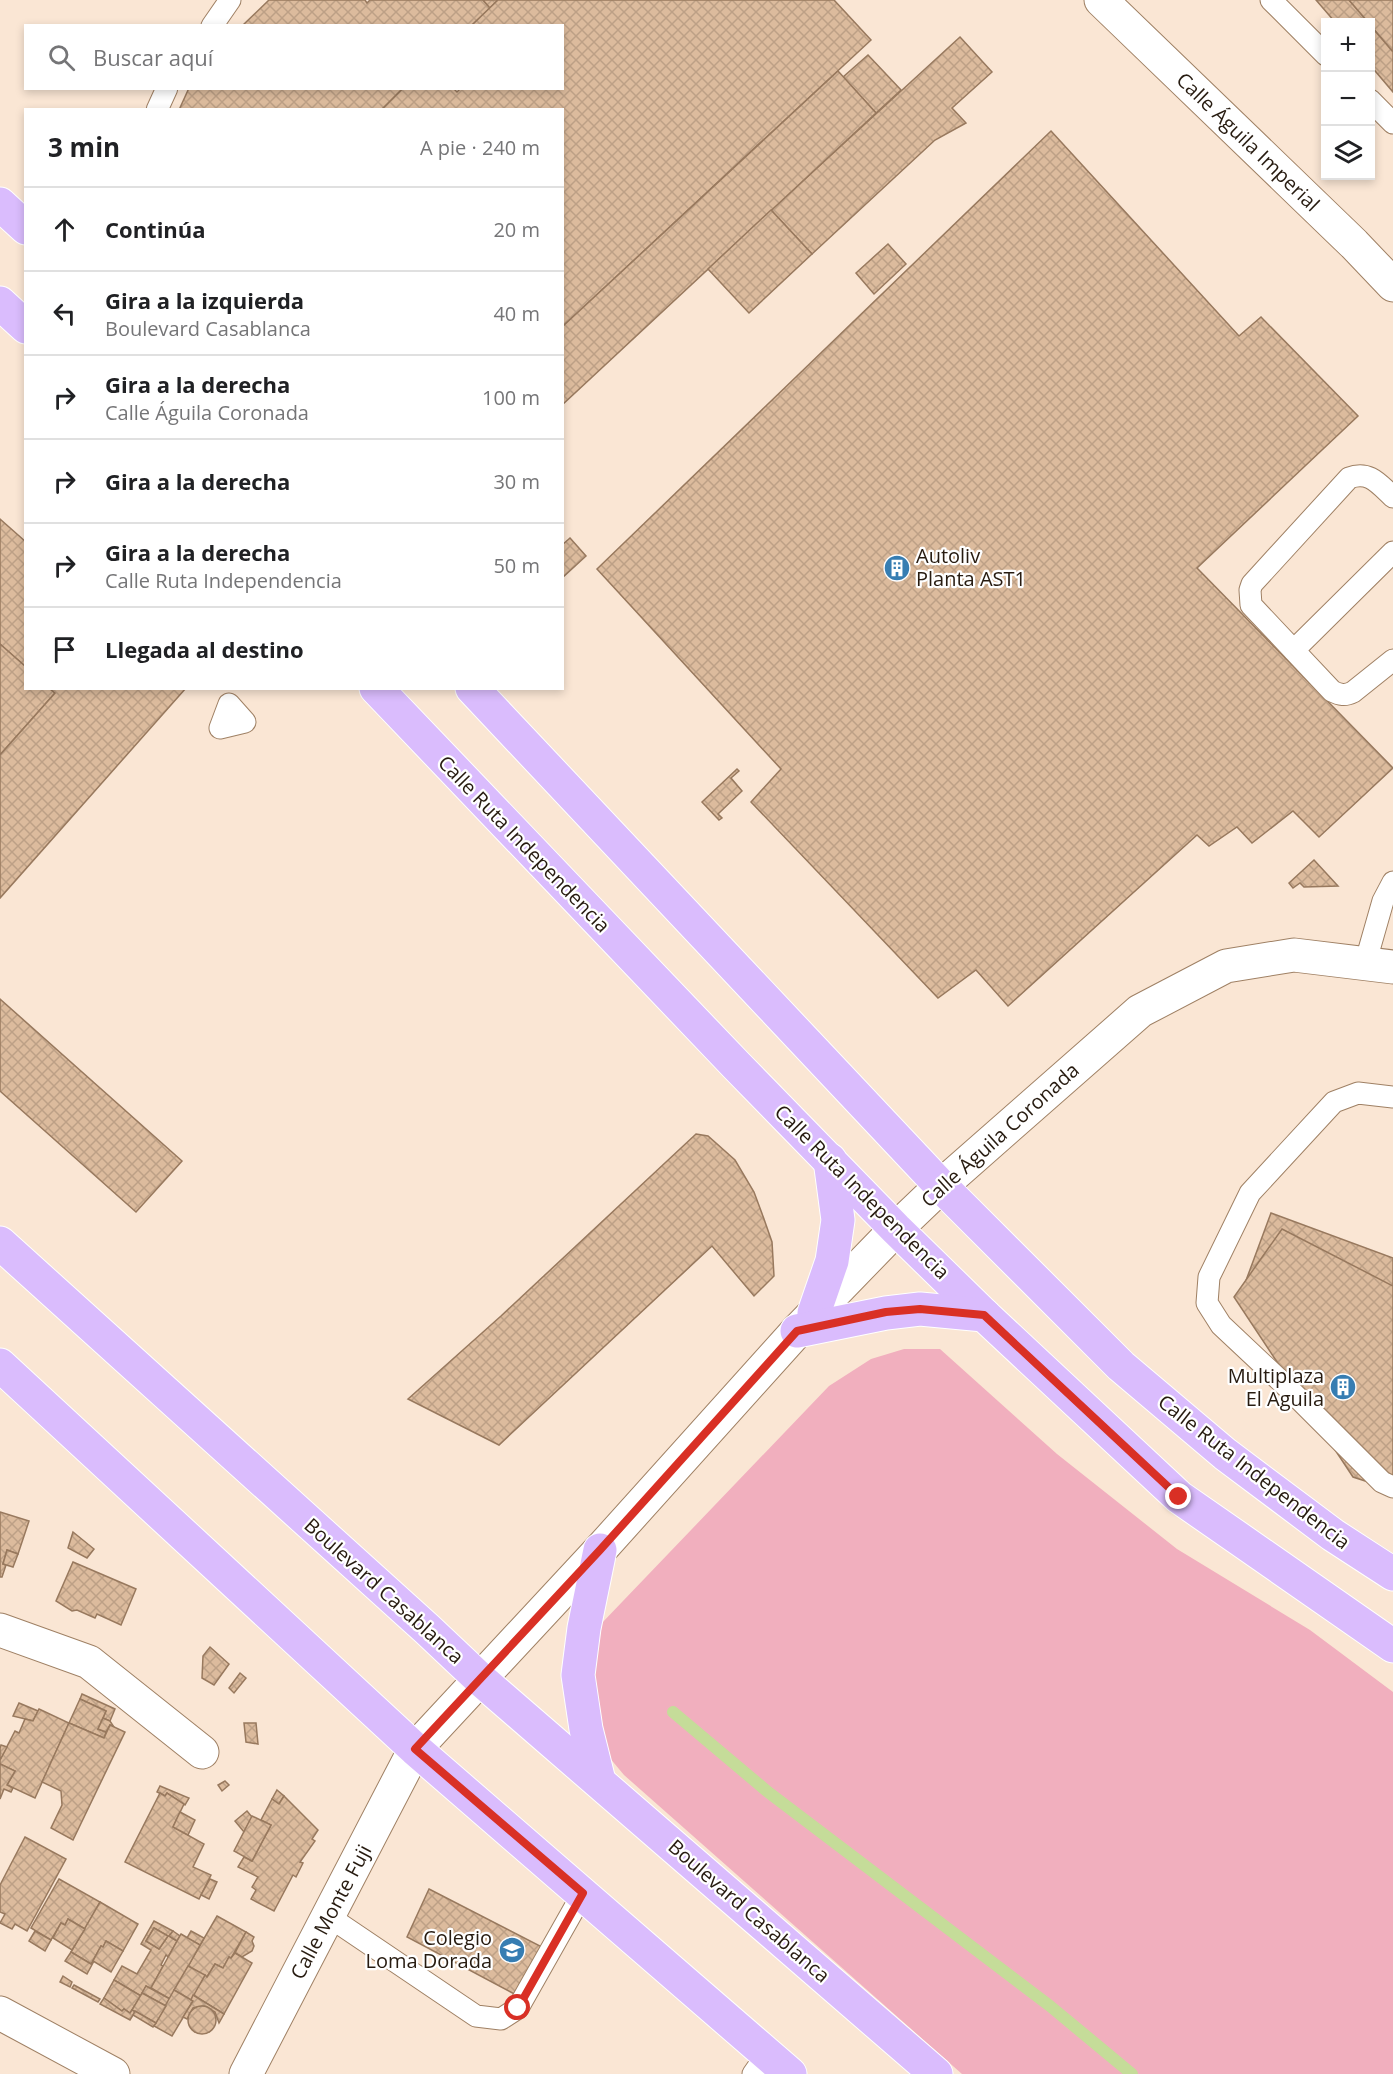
<!DOCTYPE html>
<html lang="es">
<meta charset="utf-8">
<style>
:root{--surface:#fff;--page:#f6f6f6;--text:#202124;--muted:#757577;--line:#e0e0e0}
body{margin:0;font-family:"Open Sans",sans-serif;background:var(--page);color:var(--text)}
.controls{position:absolute;right:18px;top:18px;display:grid;overflow:hidden;border-radius:0px;box-shadow:0 3px 9px #0003}
.controls button{width:54px;height:54px;display:grid;place-items:center;padding:0;border:0;border-bottom:2px solid var(--line);background:var(--surface);color:var(--text);font:30px sans-serif}
.stop{position:absolute;width:18px;height:18px;margin:-14px;border:4px solid #d93025;border-radius:50%;background:#fff}
.stop.end{background:#d93025;border-color:#fff;box-shadow:0 2px 6px #0008}
.list{margin:0;padding:0;list-style:none}
h2{display:flex;justify-content:space-between;align-items:center;height:78px;margin:0;padding:0 24px;font-size:26px}
h2 small{font-size:20px;font-weight:400;color:var(--muted)}
.list li{display:grid;grid-template-columns:39px 1fr auto;gap:18px;align-items:center;box-sizing:border-box;height:84px;padding:0 24px;border-top:2px solid var(--line)}
.list b{display:block;font-size:22px;white-space:nowrap}
.list p{margin:0;font-size:20px;white-space:nowrap;color:var(--muted)}
.list em{font-size:20px;font-style:normal;color:var(--muted)}
.icon{flex:none;width:33px;height:33px;fill:none;stroke:currentColor;stroke-width:2;stroke-linecap:round;stroke-linejoin:round}
.map{position:relative;flex:none;width:1393px;height:2074px;overflow:hidden}
.search{position:absolute;background:var(--surface);box-shadow:0 3px 9px #0003;left:24px;top:24px;width:540px;height:66px;display:flex;align-items:center;gap:15px;box-sizing:border-box;padding:0 21px;border-radius:0px;color:var(--muted);font-size:22px}
.panel{position:absolute;background:var(--surface);box-shadow:0 3px 9px #0003;left:24px;top:108px;width:540px;height:582px;border-radius:0px}
.map>svg:first-child{display:block}
.grass{fill:#f1afbe}
.lines{fill:none;stroke-linecap:round;stroke-linejoin:round}
.stream{stroke:#c5dc99;stroke-width:12}
.building{fill:url(#building-cross-hatch);stroke:#98795e;stroke-width:1.5;fill-rule:evenodd}
.service-casing{stroke:#9f8064;stroke-width:23}
.minor-casing{stroke:#9f8064;stroke-width:35}
.tertiary-casing{stroke:#9f8064;stroke-width:35}
.primary-casing{stroke:#fff;stroke-width:35}
.service{stroke:#fff;stroke-width:21}
.minor{stroke:#fff;stroke-width:33}
.tertiary{stroke:#fff;stroke-width:33}
.primary{stroke:#dabcfd;stroke-width:33}
.route{stroke:#d93025;stroke-width:8}
.labels{text-anchor:middle;stroke-width:4.5;stroke-linejoin:round;paint-order:stroke}
.street-label{font-size:20px;fill:#271b10;stroke:#fff}
.poi-label{font-size:20px;fill:#271b10;stroke:#fff;text-anchor:end}
</style>
<div class="map">
<svg width="1393" height="2074" viewBox="0 0 1393 2074">
<defs>
<pattern id="building-cross-hatch" width="8" height="8" patternUnits="userSpaceOnUse" patternTransform="scale(1.5)"><rect width="8" height="8" fill="#dcbb9d"/><path d="M0 0l8 8M0 8l8-8" fill="none" stroke="#bda086"/></pattern>
</defs>
<rect width="100%" height="100%" fill="#fae6d4"/>
<polygon class="grass" points="904,1349 940,1349 1057,1454 1177,1549 1310,1630 1393,1692 1393,2074 962,2074 624,1775 604,1751 590,1714 600,1625 829,1386 871,1359"/>
<g class="lines">
<polyline class="stream" points="673,1712 768,1792 1050,2006 1132,2074"/>
</g>
<g class="building">
<polygon points="269,0 365,0 367,3 370,0 483,0 490,8 471,26 242,26"/>
<polygon points="483,0 498,0 490,8"/>
<polygon points="498,0 834,0 871,40 562,327 562,110 381,110 403,88 453,88 457,92 461,88 562,88 562,26 471,26"/>
<polygon points="1316,0 1349,0 1368,22 1335,22"/>
<polygon points="1349,0 1393,0 1393,52 1370,25 1370,22 1368,22"/>
<polygon points="1370,25 1393,52 1393,92 1370,65"/>
<polygon points="960,37 992,72 952,108 966,123 935,140 812,254 771,210"/>
<polygon points="868,55 901,90 876,113 843,77"/>
<polygon points="838,71 876,113 562,405 562,327"/>
<polygon points="189,88 403,88 381,110 179,110"/>
<polygon points="1051,131 1239,336 1261,317 1358,416 1197,568 1393,768 1319,837 1293,811 1252,843 1237,827 1209,846 1197,835 1008,1006 976,970 938,998 751,802 781,769 597,569"/>
<polygon points="771,210 812,254 749,313 708,269"/>
<polygon points="888,244 906,264 874,294 856,273"/>
<polygon points="0,519 26,542 26,667 0,644"/>
<polygon points="570,538 586,556 562,578 562,545"/>
<polygon points="0,644 26,667 26,688 49,688 55,693 0,755"/>
<polygon points="49,688 186,688 0,898 0,755 55,693"/>
<polygon points="737,769 739,771 731,778 742,791 718,814 722,818 719,820 702,802"/>
<polygon points="1314,860 1338,886 1304,887 1300,883 1293,888 1289,883"/>
<polygon points="0,999 182,1161 136,1212 0,1091"/>
<polygon points="696,1134 708,1136 735,1160 754,1192 764,1219 772,1242 774,1276 754,1296 712,1246 499,1445 408,1399 501,1316"/>
<polygon points="1271,1213 1393,1258 1393,1433 1357,1420 1238,1302"/>
<polygon points="1282,1229 1393,1286 1393,1490 1353,1477 1234,1297"/>
<polygon points="0,1512 29,1521 18,1554 7,1550 3,1564 6,1565 2,1577 0,1577"/>
<polygon points="73,1532 94,1549 87,1558 68,1548"/>
<polygon points="7,1550 18,1554 13,1567 3,1564"/>
<polygon points="73,1562 136,1589 121,1625 97,1614 95,1618 77,1610 72,1611 56,1601"/>
<polygon points="210,1647 229,1664 214,1685 202,1678 203,1656"/>
<polygon points="240,1673 246,1678 234,1693 229,1688"/>
<polygon points="82,1694 115,1709 110,1721 103,1718 106,1711 80,1699"/>
<polygon points="80,1699 106,1711 98,1729 106,1732 104,1738 69,1723"/>
<polygon points="19,1703 38,1711 33,1721 13,1716"/>
<polygon points="39,1709 69,1723 35,1798 7,1785 15,1771 0,1764 0,1760 15,1731 19,1733 25,1719 33,1721"/>
<polygon points="103,1718 110,1721 114,1727 110,1725 106,1732 98,1729"/>
<polygon points="69,1723 104,1738 110,1725 125,1732 73,1840 51,1828 62,1805 61,1791 42,1782"/>
<polygon points="244,1723 256,1723 258,1744 246,1742"/>
<polygon points="1,1745 7,1747 0,1760 0,1748"/>
<polygon points="0,1764 15,1771 7,1785 13,1788 11,1792 4,1789 0,1799"/>
<polygon points="225,1781 229,1785 222,1791 218,1785"/>
<polygon points="160,1786 189,1798 185,1805 167,1793 165,1796 157,1792"/>
<polygon points="277,1790 284,1796 279,1804 272,1799"/>
<polygon points="160,1793 165,1796 167,1793 184,1804 173,1827 204,1844 193,1867 211,1875 199,1899 125,1862"/>
<polygon points="284,1796 318,1830 312,1839 315,1841 300,1862 303,1863 296,1877 293,1875 274,1911 251,1899 256,1890 252,1887 258,1877 238,1867 244,1857 252,1861 271,1825 261,1820 272,1799 279,1804"/>
<polygon points="247,1811 252,1817 244,1832 235,1821"/>
<polygon points="180,1812 195,1820 188,1835 173,1827"/>
<polygon points="252,1816 271,1825 252,1861 234,1851"/>
<polygon points="25,1837 66,1859 27,1931 15,1924 12,1929 0,1923 5,1914 0,1912 0,1885"/>
<polygon points="59,1879 100,1902 85,1929 68,1919 65,1925 61,1923 51,1940 31,1928"/>
<polygon points="210,1879 217,1882 209,1899 201,1895"/>
<polygon points="429,1889 542,1947 520,1997 407,1937"/>
<polygon points="100,1902 138,1924 123,1951 106,1941 103,1947 101,1946 91,1964 71,1952"/>
<polygon points="217,1916 246,1932 231,1958 229,1957 223,1968 215,1964 207,1977 188,1966"/>
<polygon points="68,1919 85,1929 72,1950 53,1938 61,1923 65,1925"/>
<path d="M154,1921L173,1931L169,1936L177,1941L168,1957L166,1955L161,1965L163,1966L151,1988L155,1990L154,1991L146,1986L141,1996L114,1980L122,1966L137,1974L151,1950L141,1944ZM154,1928L168,1936L159,1949L146,1941Z"/>
<polygon points="154,1928 168,1936 159,1949 146,1941"/>
<polygon points="35,1931 51,1940 45,1951 29,1941"/>
<polygon points="173,1931 180,1936 177,1941 169,1936"/>
<polygon points="191,1931 204,1938 200,1945 187,1938"/>
<polygon points="246,1932 254,1937 252,1941 254,1946 252,1951 242,1957 235,1953"/>
<polygon points="181,1934 200,1945 170,1999 151,1988"/>
<polygon points="106,1941 123,1951 111,1972 93,1961 101,1946 103,1947"/>
<polygon points="71,1952 91,1964 94,1961 87,1974 65,1961"/>
<polygon points="235,1953 252,1963 224,2014 193,1995 205,1975 207,1977 215,1964 223,1968 229,1957 231,1958"/>
<polygon points="188,1966 205,1975 191,2000 174,1990"/>
<polygon points="63,1976 72,1982 70,1987 60,1982"/>
<polygon points="114,1980 141,1996 130,2013 124,2009 122,2011 104,1998"/>
<polygon points="74,1985 100,1999 98,2002 72,1988"/>
<polygon points="146,1986 170,1999 166,2006 142,1993"/>
<polygon points="174,1990 193,2001 172,2036 154,2026"/>
<polygon points="142,1993 166,2006 156,2023 132,2010"/>
<polygon points="193,1995 224,2014 219,2023 215,2012 204,2006 193,2008 187,2019 183,2017 193,2001 191,2000"/>
<polygon points="104,1998 122,2011 124,2009 130,2013 132,2010 135,2012 130,2020 100,2004"/>
<circle cx="202" cy="2020" r="14"/>
<polygon points="135,2011 156,2023 153,2027 133,2015"/>
</g>
<g class="lines">
<defs>
<g id="service">
<polyline points="1271,0 1326,55"/>
<polyline points="212,26 230,0"/>
<polyline points="1370,100 1393,123"/>
<polyline points="157,110 167,88"/>
<path d="M1393,497C1379,484 1369,470 1349,478L1252,584L1250,590L1251,605L1332,691C1340,695 1345,696 1353,692L1393,660"/>
<polyline points="1294,650 1393,552"/>
<polygon points="229,704 245,722 220,728"/>
<polyline points="1365,964 1383,901 1393,882"/>
<polyline points="1393,1097 1358,1093 1334,1102 1250,1193 1209,1277 1207,1303 1221,1325 1287,1387 1382,1482 1393,1487"/>
<polyline points="328,1916 476,2016 501,2019 518,2008 583,1893"/>
<polyline points="753,2074 767,2054"/>
</g>
<polyline id="minor" points="0,1630 89,1662 202,1752"/>
<g id="tertiary">
<polyline points="1101,0 1354,244 1393,285"/>
<polyline points="0,2013 113,2074"/>
<polyline points="246,2074 415,1749 600,1550 797,1331 896,1229 941,1186 1140,1011 1226,966 1294,955 1393,967"/>
</g>
<g id="primary">
<polyline points="0,204 26,228"/>
<polyline points="0,303 26,327"/>
<polyline points="376,688 737,1066 896,1229 984,1315 1179,1497 1393,1646"/>
<polyline points="472,688 941,1186 1121,1366 1225,1454 1333,1535 1393,1574"/>
<polyline points="0,1243 427,1629 480,1679 936,2074"/>
<polyline points="814,1313 832,1261 838,1220 830,1160"/>
<polyline points="797,1331 886,1313 920,1309 984,1315"/>
<polyline points="0,1365 415,1749 790,2074"/>
<polyline points="599,1781 586,1729 578,1675 584,1628 600,1550"/>
</g>
</defs>
<use href="#service" class="service-casing"/>
<use href="#minor" class="minor-casing"/>
<use href="#tertiary" class="tertiary-casing"/>
<use href="#primary" class="primary-casing"/>
<use href="#service" class="service"/>
<use href="#minor" class="minor"/>
<use href="#tertiary" class="tertiary"/>
<use href="#primary" class="primary"/>
</g>
<g class="lines">
<polyline class="route" points="518,2008 583,1893 415,1749 600,1550 797,1331 886,1312 920,1309 984,1315 1179,1497"/>
</g>
<defs>
<symbol id="building-disc" viewBox="-11 -11 22 22"><circle r="9.5" fill="#367db2" stroke="#fff"/><path d="M-4-6H4V6H1V3H-1V6H-4ZM-2.5-4.3h1.7v1.8h-1.7ZM.8-4.3h1.7v1.8H.8ZM-2.5-1h1.7V.8h-1.7ZM.8-1h1.7V.8H.8Z" fill="#fff"/></symbol>
<symbol id="school-disc" viewBox="-11 -11 22 22"><circle r="9.5" fill="#367db2" stroke="#fff"/><path d="M0-5L7-2L0 1L-7-2ZM-4 1L0 2.5L4 1V4Q0 6-4 4Z" fill="#fff"/></symbol>
</defs>
<g fill-rule="evenodd">
<use href="#building-disc" x="882" y="553" width="30" height="30"/>
<use href="#building-disc" x="1328" y="1372" width="30" height="30"/>
<use href="#school-disc" x="497" y="1935" width="30" height="30"/>
</g>
<g class="labels">
<g class="street-label">
<text transform="translate(1248 142) rotate(44)" y="7">Calle Águila Imperial</text>
<text transform="translate(524 844) rotate(46)" y="7">Calle Ruta Independencia</text>
<text transform="translate(1000 1135) rotate(-42)" y="7">Calle Águila Coronada</text>
<text transform="translate(862 1192) rotate(45)" y="7">Calle Ruta Independencia</text>
<text transform="translate(1254 1472) rotate(38)" y="7">Calle Ruta Independencia</text>
<text transform="translate(384 1591) rotate(42)" y="7">Boulevard Casablanca</text>
<text transform="translate(749 1911) rotate(41)" y="7">Boulevard Casablanca</text>
<text transform="translate(331 1912) rotate(-62)" y="7">Calle Monte Fuji</text>
</g>
<g class="poi-label">
<text x="916" y="563" text-anchor="start">Autoliv<tspan x="916" dy="23">Planta AST1</tspan></text>
<text x="1324" y="1383">Multiplaza<tspan x="1324" dy="23">El Aguila</tspan></text>
<text x="492" y="1945">Colegio<tspan x="492" dy="23">Loma Dorada</tspan></text>
</g>
</g>
</svg>
<div class="controls">
<button>+</button>
<button>−</button>
<button><svg class="icon" aria-label="layers" viewBox="0 0 24 24"><path d="M12 4l9 5-9 5-9-5zM3 14l9 5 9-5"/></svg></button>
</div>
<div class="stop" style="left:518px;top:2008px"></div>
<div class="stop end" style="left:1179px;top:1497px"></div>
<div class="search"><svg class="icon" aria-label="search" viewBox="0 0 24 24"><circle cx="10" cy="10" r="6"/><path d="M15 15l6 6"/></svg>Buscar aquí</div>
<section class="panel">
<h2>3 min<small>A pie · 240 m</small></h2>
<ul class="list">
<li><svg class="icon" aria-label="ahead" viewBox="0 0 24 24"><path d="M12 20V5M6 11l6-6 6 6"/></svg><div><b>Continúa</b></div><em>20 m</em></li>
<li><svg class="icon" aria-label="left" viewBox="0 0 24 24"><path d="M17 20v-9H6M10 6l-5 5 5 5"/></svg><div><b>Gira a la izquierda</b><p>Boulevard Casablanca</p></div><em>40 m</em></li>
<li><svg class="icon" aria-label="right" viewBox="0 0 24 24"><path d="M7 20v-9h11M14 6l5 5-5 5"/></svg><div><b>Gira a la derecha</b><p>Calle Águila Coronada</p></div><em>100 m</em></li>
<li><svg class="icon" aria-label="right" viewBox="0 0 24 24"><path d="M7 20v-9h11M14 6l5 5-5 5"/></svg><div><b>Gira a la derecha</b></div><em>30 m</em></li>
<li><svg class="icon" aria-label="right" viewBox="0 0 24 24"><path d="M7 20v-9h11M14 6l5 5-5 5"/></svg><div><b>Gira a la derecha</b><p>Calle Ruta Independencia</p></div><em>50 m</em></li>
<li><svg class="icon" aria-label="arrive" viewBox="0 0 24 24"><path d="M6 21V4h12l-3 4 3 4H6"/></svg><div><b>Llegada al destino</b></div></li>
</ul>
</section>
</div>
